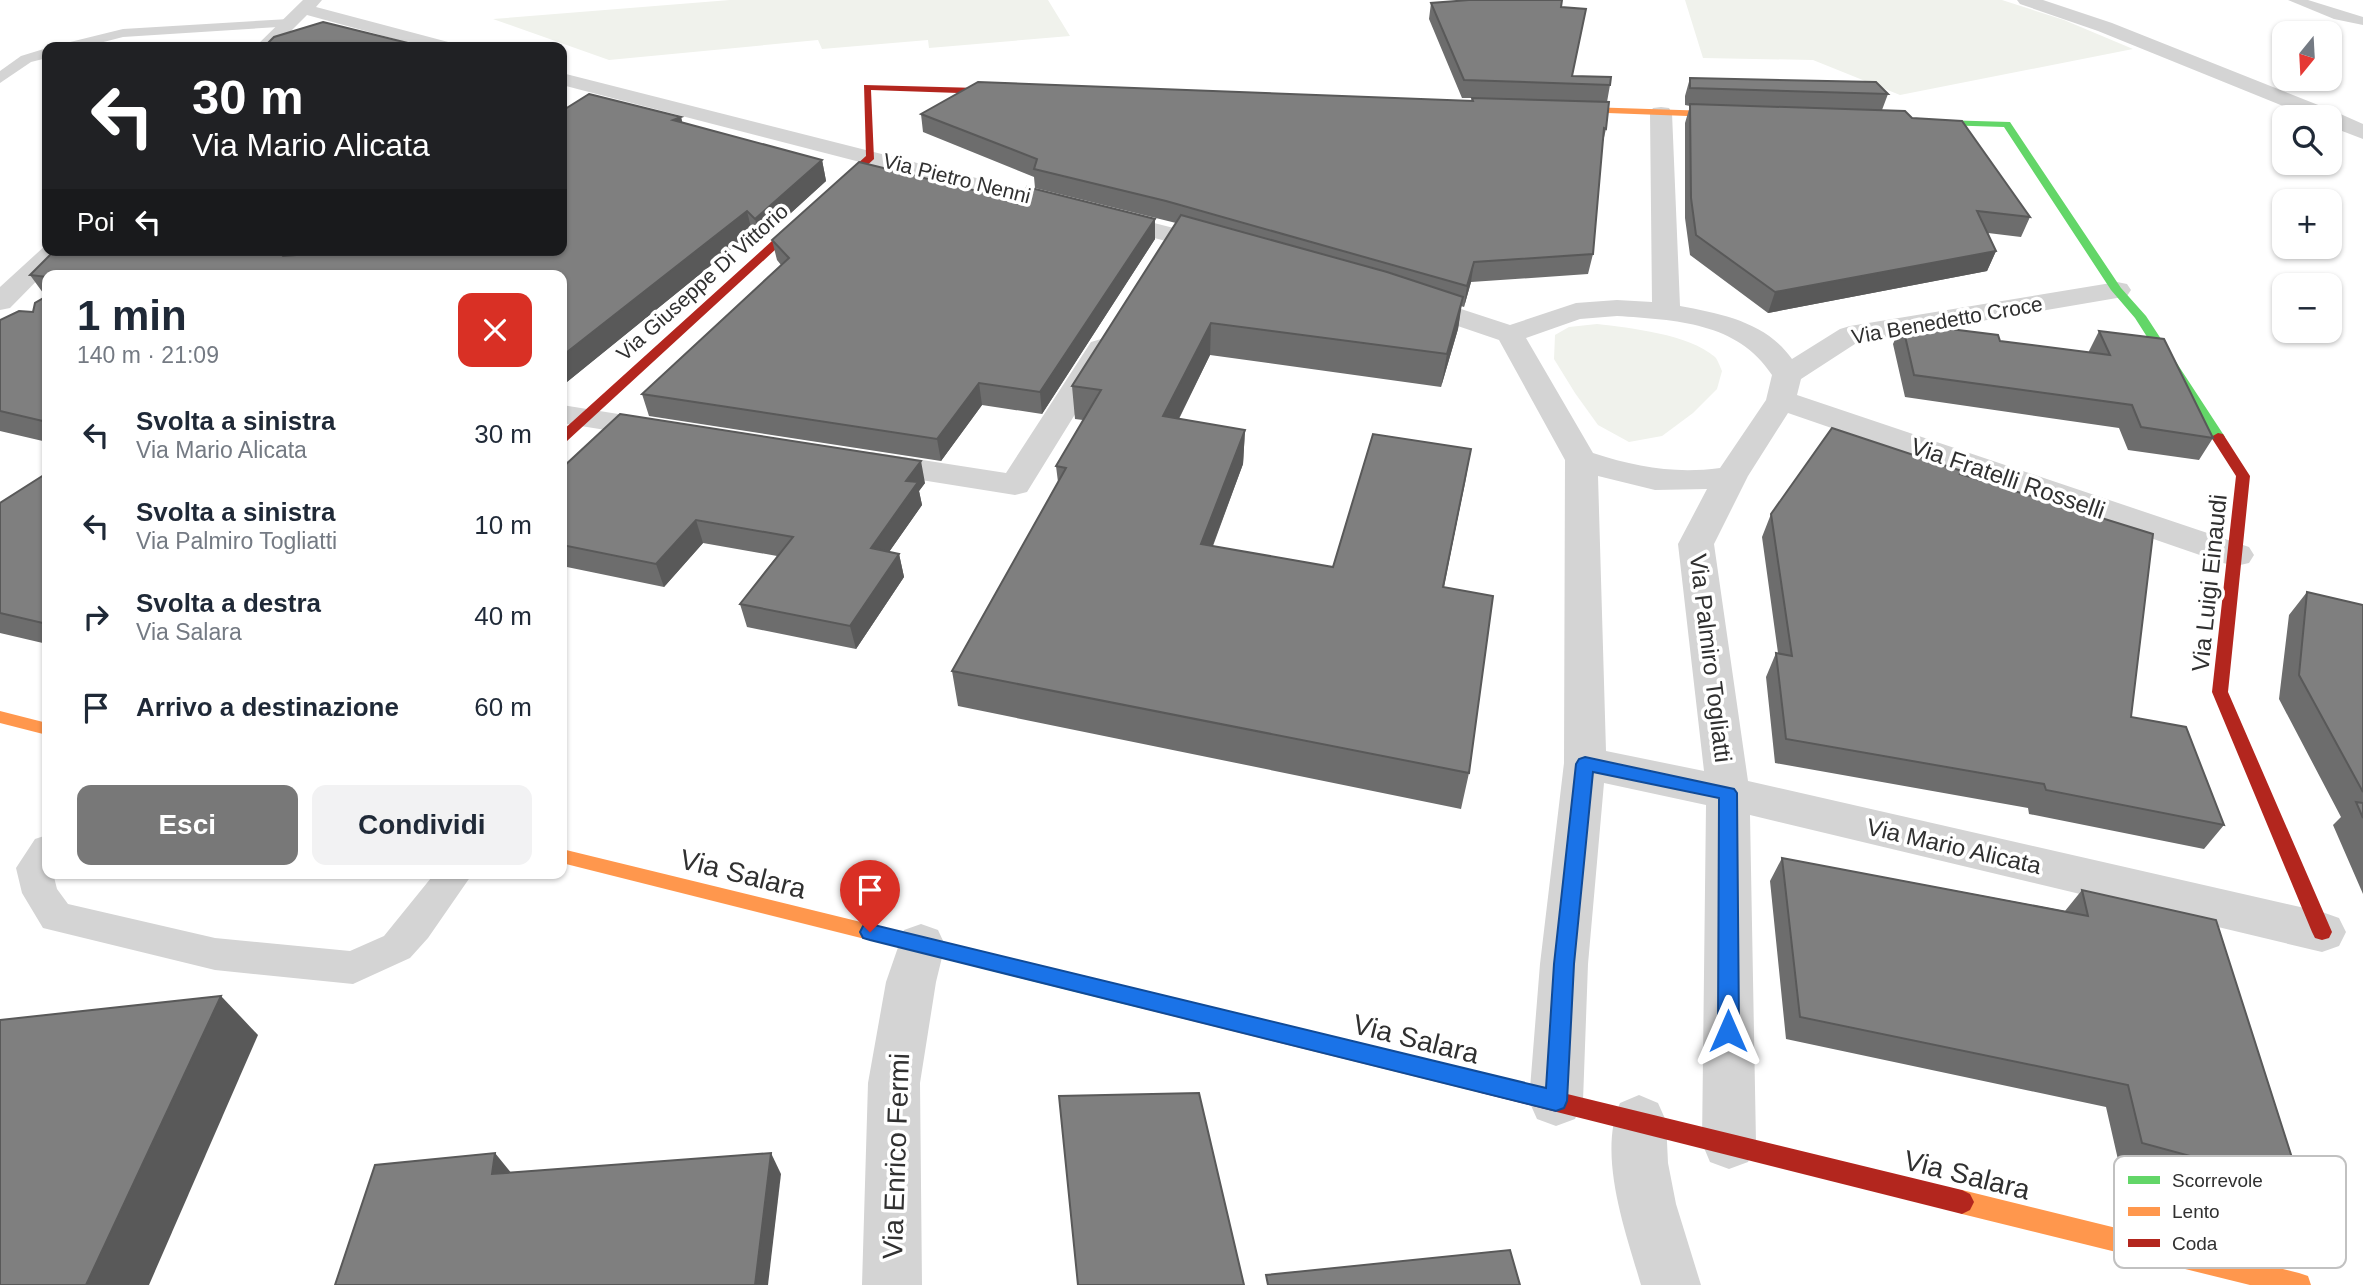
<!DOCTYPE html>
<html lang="it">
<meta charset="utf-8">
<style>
:root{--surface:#fff;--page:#f2f2f3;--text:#1f2937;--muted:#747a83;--accent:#787878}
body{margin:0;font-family:Helvetica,sans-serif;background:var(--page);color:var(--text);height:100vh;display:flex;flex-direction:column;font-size:26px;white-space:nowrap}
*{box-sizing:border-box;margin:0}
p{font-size:23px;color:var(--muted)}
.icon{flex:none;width:38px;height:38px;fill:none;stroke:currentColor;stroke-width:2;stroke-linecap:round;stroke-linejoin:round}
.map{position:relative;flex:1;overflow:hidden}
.sheet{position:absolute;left:42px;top:270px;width:525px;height:609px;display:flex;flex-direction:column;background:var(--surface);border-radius:14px;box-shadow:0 2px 5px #0004}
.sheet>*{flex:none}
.hud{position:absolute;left:42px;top:42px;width:525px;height:214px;border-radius:14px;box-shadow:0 2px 5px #0004;background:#202124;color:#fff;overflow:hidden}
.needle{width:46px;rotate:198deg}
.controls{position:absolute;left:2272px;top:21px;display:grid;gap:14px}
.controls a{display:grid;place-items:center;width:70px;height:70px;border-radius:14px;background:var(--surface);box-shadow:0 2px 5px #0004;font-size:35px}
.pin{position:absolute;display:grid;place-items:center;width:60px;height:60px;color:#fff;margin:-72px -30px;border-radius:50% 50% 50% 0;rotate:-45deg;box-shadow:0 0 7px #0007}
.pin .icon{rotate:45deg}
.me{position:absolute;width:77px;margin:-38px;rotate:0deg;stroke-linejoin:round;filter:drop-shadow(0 0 5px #0008)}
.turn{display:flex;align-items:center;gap:24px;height:147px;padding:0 35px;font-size:32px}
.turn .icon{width:91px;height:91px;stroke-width:2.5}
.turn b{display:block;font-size:49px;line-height:60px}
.then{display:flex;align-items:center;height:66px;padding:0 35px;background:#0003;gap:14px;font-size:26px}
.round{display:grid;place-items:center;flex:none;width:74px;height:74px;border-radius:14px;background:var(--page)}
.headline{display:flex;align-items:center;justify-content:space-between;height:119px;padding:0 35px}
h1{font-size:42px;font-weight:700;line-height:52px}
.button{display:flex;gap:14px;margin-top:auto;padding:14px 35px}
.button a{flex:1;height:80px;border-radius:14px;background:var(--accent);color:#fff;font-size:28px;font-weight:700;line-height:80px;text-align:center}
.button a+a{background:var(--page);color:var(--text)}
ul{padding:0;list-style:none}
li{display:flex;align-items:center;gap:21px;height:91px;padding:0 35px}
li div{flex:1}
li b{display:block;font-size:26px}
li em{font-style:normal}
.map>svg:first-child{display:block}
.green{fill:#f0f2ec}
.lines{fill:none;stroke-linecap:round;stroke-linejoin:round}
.lane{fill:#d4d4d4;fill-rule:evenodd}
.street{fill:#d4d4d4;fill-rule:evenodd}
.fast{fill:#63d668;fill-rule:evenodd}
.slow{fill:#ff974d;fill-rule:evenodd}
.jam{fill:#b3261e;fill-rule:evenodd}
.wall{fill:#6d6d6d}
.shaded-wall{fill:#595959}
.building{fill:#7f7f7f;stroke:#595959;stroke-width:2}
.route{fill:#1a73e8;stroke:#114b97;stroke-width:2}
.labels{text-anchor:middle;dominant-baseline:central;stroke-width:7;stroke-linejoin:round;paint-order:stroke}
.far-street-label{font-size:21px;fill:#303030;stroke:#fff}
.street-label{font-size:24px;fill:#303030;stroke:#fff}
.near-street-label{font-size:28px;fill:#303030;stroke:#fff}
.key{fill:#fff;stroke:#c1c1c1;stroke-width:2}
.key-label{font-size:19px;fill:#303030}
</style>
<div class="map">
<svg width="2363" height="1285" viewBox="0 0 2363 1285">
<rect width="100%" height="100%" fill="#fff"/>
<g class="green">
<polygon points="730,0 1048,0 1070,36 929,48 928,40 822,49 818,40 609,60 493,19"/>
<polygon points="1685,0 2002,0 2064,20 2133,49 1900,95 1813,60 1703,58"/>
<path d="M1597,324c33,4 92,10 118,33 3,3 5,10 7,14l-5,18 -24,24 -31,23 -33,6 -31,-17 -23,-32 -21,-34 1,-24 14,-8z"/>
</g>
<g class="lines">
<g class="lane">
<polygon points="2288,0 2308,0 2363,17 2363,25 2334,19"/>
<polygon points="289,19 294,20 296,23 294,26 123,37 84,47 60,47 62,44 123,29"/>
<polygon points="47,48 47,58 31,62 0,83 0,71 21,56"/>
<polygon points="47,835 47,873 53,873 57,889 68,904 215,938 350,951 384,936 435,873 473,873 428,938 410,958 353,984 215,970 43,928 22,893 16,868 35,839"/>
</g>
<g class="street">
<polygon points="303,0 322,0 316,7 452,43 455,47 424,47 307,15 275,47 255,47"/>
<polygon points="2017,0 2043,0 2112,23 2336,112 2363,124 2363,139 2329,126 2329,117 2310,117 2098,31 2020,4"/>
<polygon points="562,73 1229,242 1233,247 1229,252 1220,255 562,85"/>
<path d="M1661,107l8,1 3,5 8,193c42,8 86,16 112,53l48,-30 10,-3 267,-44 10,2 4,6 -4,6 -10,2 -259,44 -57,37 -4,16 452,152 5,8 -5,8 -13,3 -13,-3 -435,-150 -40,63 -34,68 34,237 574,131 17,6 7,14 -7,14 -17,6 -572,-137 6,328 -8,19 -19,7 -19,-7 -8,-19 4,-338 -102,-22 -16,181 -5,137 -8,18 -19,7 -19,-7 -8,-18 11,-137 24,-201 1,-303 -66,-120 -100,-34 -4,-6 4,-6 10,-2 101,33 66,-22 41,-3 35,2 -2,-189 3,-5zM1617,316c58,4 121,6 155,59l-6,25 -46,68c-45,6 -84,-1 -127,-15l-67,-115 54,-19zM1598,476l57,14 52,-1 -29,55 26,227 -98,-20z"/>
<polygon points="47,244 47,250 67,250 10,308 0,310 0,287"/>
<polygon points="1101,339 1111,342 1116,348 1027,492 1015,495 871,472 859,469 855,462 859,455 871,452 1006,473 1091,342"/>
<polygon points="562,405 662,421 673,423 678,430 673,437 662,439 562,423"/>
<polygon points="921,924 938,930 945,945 936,982 920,1083 922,1285 862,1285 868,1083 886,982 904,930"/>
<path d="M1639,1095l19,8 8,18 2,42 8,41 25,81h-60c-15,-52 -44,-130 -21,-182z"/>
</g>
<g class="fast">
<polygon points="1907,119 2010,122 2121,288 2146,316 2225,437 2223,440 2213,440 2135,318 2111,290 2004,127 1910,124 1906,121"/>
<polygon points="869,924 1140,990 1147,993 1150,999 1147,1005 1140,1008 869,940 862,938 859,932 862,926"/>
</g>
<g class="slow">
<polygon points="1557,106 1741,112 1745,115 1741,118 1554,111 1553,109"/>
<polygon points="0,711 47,723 47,735 0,723"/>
<polygon points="562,849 869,924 876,926 879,932 876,938 869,940 562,863"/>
<polygon points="1140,990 1481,1073 1489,1076 1492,1083 1489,1090 1481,1093 1140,1008 1133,1005 1130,999 1133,993"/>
<polygon points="1962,1190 2299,1273 2308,1276 2311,1285 2250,1285 1962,1214 1954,1210 1950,1202 1954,1194"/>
</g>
<g class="jam">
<polygon points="864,85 1017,89 1021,92 1017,95 871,90 874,159 567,441 562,442 562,431 866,156"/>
<polygon points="2218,433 2223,434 2250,476 2228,692 2332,932 2329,938 2322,940 2315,938 2312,932 2212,692 2236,476 2211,437"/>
<polygon points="1481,1073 1962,1190 1970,1194 1974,1202 1970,1210 1962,1214 1481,1093 1473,1090 1470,1083 1473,1076"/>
</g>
</g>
<g class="wall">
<polygon points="1431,3 1561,7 1572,76 1610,85 1607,102 1606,129 1602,146 1593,254 1588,274 1471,282 1464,307 1461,306 1458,329 1441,387 1210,355 1179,419 1245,430 1243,464 1213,546 1333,567 1471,449 1444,587 1469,773 1461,809 958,706 952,671 1058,482 1056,466 1083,420 1075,419 1072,386 1176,223 1035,188 1034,177 923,132 921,114 1471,101 1472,98 1462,98 1429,19"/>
<polygon points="1690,78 1888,94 1882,110 1912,118 2030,217 2021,237 1988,233 1996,251 1987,271 1768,313 1690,255 1685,218 1685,123 1690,106 1685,105 1685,96"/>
<polygon points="562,93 566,106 563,109 681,117 682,123 822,160 826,181 760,241 752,232 562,386 562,275 47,275 47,442 0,431 0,320 33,312 46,297 30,275 562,250"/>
<polygon points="1155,239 1042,414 982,405 941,461 649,416 642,394 781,265 777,260 772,240"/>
<polygon points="1902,323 2000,341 2088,353 2099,331 2213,438 2199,460 2128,450 2119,428 1905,397 1893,344"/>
<polygon points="562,468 925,483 919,491 922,505 889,552 899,554 904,577 856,649 747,627 740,604 777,556 703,543 664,587 562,566"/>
<polygon points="47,473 47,644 0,633 0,503"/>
<polygon points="1960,474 2131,717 2224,825 2204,849 2029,814 2028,808 1775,763 1766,677 1776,653 1778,653 1762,537 1771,514"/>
<polygon points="2307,592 2363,605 2363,894 2333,825 2341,817 2279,699 2289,615"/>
<polygon points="1782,858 2065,911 2082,890 2301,1186 2274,1206 2119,1164 2106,1107 1786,1039 1770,881"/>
</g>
<g class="shaded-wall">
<polygon points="562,93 566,106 562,110"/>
<polygon points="681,117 686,137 673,120"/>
<polygon points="822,160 826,181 760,241 755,219"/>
<polygon points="747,211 752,232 562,386 562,356"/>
<polygon points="1155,219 1155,239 1042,414 1040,392"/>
<polygon points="282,250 324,250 297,267 280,253"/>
<polygon points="1996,251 1987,271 1768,313 1775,292"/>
<polygon points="1474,262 1471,282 1464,307 1467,286"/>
<polygon points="1463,297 1458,329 1441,387 1447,354"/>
<polygon points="1211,323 1210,355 1163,450 1163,416"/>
<polygon points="979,383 982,405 941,461 937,439"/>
<polygon points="1245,430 1243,464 1200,579 1201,544"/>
<polygon points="1471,449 1465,483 1436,622 1443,587"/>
<polygon points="921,461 925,483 919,491 922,505 875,572 871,548 906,481"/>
<polygon points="696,520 703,543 664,587 656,564"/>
<polygon points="899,554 904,577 856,649 850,626"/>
<polygon points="221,996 258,1035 149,1285 86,1285"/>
<polygon points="495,1153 512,1174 492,1174"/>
<polygon points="771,1153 781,1174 768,1285 755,1285"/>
</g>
<g class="building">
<polygon points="1469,0 1562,0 1561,7 1586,9 1572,76 1611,77 1610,85 1464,80 1431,3"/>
<polygon points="323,22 424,47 264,47 274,37"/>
<polygon points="1690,78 1876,82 1888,94 1690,88"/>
<polygon points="978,82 1473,101 1472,98 1609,102 1606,129 1604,128 1593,254 1474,262 1467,286 1166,201 1034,169 1037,159 921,114"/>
<polygon points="589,94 681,117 673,120 822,160 755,219 747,211 562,356 562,275 47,275 47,277 30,275 55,250 282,250 280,253 283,256 311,254 321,250 562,250 562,109 565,109"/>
<polygon points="1690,104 1905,111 1912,118 1962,121 2030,217 1977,211 1996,251 1775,292 1696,235 1691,198"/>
<polygon points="859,162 1022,202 1027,187 1155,219 1040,392 979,383 937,439 642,394 789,258 772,240"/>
<polygon points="1181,215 1387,272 1463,297 1447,354 1211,323 1163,416 1245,430 1201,544 1333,567 1373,434 1471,449 1443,587 1493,596 1469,773 952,671 1066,468 1056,466 1101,390 1072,386"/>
<polygon points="47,296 47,422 0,411 0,320 19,311 33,312 35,303"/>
<polygon points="1902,323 1998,335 2000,341 2110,355 2099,331 2164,339 2213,438 2141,427 2132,405 1914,375"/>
<polygon points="620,414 921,461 906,481 918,482 871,548 899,554 850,626 740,604 793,537 696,520 656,564 562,545 562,468"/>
<polygon points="1832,428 1962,471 1960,474 2153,534 2131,717 2186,727 2224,825 2046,790 2044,784 1786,739 1776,653 1792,656 1771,514"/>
<polygon points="47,473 47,624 0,613 0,503"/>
<polygon points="2307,592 2363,605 2363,792 2299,675"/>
<polygon points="2356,802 2363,803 2363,818"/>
<polygon points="1782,858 2088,916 2082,890 2216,920 2301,1186 2142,1143 2128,1085 1800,1017"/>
<polygon points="221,996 86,1285 0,1285 0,1020"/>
<polygon points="1199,1093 1244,1285 1078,1285 1059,1096"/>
<polygon points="495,1153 492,1174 771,1153 755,1285 335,1285 375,1165"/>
<polygon points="1510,1250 1520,1285 1268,1285 1266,1275"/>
</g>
<polygon class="route" points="1585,757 1734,789 1737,793 1739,1031 1736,1038 1728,1041 1721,1038 1718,1031 1719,798 1593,772 1574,964 1567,1101 1564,1108 1556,1111 870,940 863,938 860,932 863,926 870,924 1546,1088 1554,964 1576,764 1579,759"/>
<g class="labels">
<g class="far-street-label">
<text transform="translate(957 178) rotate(14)">Via Pietro Nenni</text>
<text transform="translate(702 282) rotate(-42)">Via Giuseppe Di Vittorio</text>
<text transform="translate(1947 320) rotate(-10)">Via Benedetto Croce</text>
</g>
<g class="street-label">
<text transform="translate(2008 478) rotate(19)">Via Fratelli Rosselli</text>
<text transform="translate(2209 583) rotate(-84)">Via Luigi Einaudi</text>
<text transform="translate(1711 658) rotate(83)">Via Palmiro Togliatti</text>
<text transform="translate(1954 846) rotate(13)">Via Mario Alicata</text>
</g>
<g class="near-street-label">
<text transform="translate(743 874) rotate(14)">Via Salara</text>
<text transform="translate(1416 1039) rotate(14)">Via Salara</text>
<text transform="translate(896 1156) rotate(-88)">Via Enrico Fermi</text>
<text transform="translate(1967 1175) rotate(14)">Via Salara</text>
</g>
</g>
<rect x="2114" y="1156" width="232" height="112" rx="10" class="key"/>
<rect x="2128" y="1176" width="32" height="8" fill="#63d668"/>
<rect x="2128" y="1207" width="32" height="9" fill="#ff974d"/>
<rect x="2128" y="1239" width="32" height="8" fill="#b3261e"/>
<g class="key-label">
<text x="2172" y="1187">Scorrevole</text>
<text x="2172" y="1218">Lento</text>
<text x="2172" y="1250">Coda</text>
</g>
</svg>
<div class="controls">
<a><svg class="needle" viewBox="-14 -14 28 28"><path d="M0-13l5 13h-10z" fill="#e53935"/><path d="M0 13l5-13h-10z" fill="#747a83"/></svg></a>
<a><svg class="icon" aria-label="search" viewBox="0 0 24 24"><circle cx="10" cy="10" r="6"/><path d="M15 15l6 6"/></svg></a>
<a>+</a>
<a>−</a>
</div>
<div class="pin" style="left:870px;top:932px;background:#d93025"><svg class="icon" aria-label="arrive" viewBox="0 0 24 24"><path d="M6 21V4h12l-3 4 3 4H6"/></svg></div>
<svg class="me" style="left:1728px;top:1031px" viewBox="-20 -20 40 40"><path d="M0-17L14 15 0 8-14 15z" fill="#1a73e8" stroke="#fff" stroke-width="4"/></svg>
<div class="hud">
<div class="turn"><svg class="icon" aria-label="left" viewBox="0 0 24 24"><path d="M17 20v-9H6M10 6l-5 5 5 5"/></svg><div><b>30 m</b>Via Mario Alicata</div></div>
<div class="then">Poi<svg class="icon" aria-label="left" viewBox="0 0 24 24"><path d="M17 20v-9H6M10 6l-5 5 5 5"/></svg></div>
</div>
<section class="sheet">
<div class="headline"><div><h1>1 min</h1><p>140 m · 21:09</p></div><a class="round" style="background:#d93025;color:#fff"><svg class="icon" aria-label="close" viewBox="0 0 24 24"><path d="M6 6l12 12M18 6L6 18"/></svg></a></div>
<ul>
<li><svg class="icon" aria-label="left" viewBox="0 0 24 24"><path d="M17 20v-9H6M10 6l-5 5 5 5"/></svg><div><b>Svolta a sinistra</b><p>Via Mario Alicata</p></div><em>30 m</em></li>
<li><svg class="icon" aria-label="left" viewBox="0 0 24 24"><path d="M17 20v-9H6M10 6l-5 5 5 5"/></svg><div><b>Svolta a sinistra</b><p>Via Palmiro Togliatti</p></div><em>10 m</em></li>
<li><svg class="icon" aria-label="right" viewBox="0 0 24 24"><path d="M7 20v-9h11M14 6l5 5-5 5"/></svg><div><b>Svolta a destra</b><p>Via Salara</p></div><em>40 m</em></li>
<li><svg class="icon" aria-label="arrive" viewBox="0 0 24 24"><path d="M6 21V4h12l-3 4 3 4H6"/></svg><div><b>Arrivo a destinazione</b></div><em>60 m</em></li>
</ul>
<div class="button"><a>Esci</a><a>Condividi</a></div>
</section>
</div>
